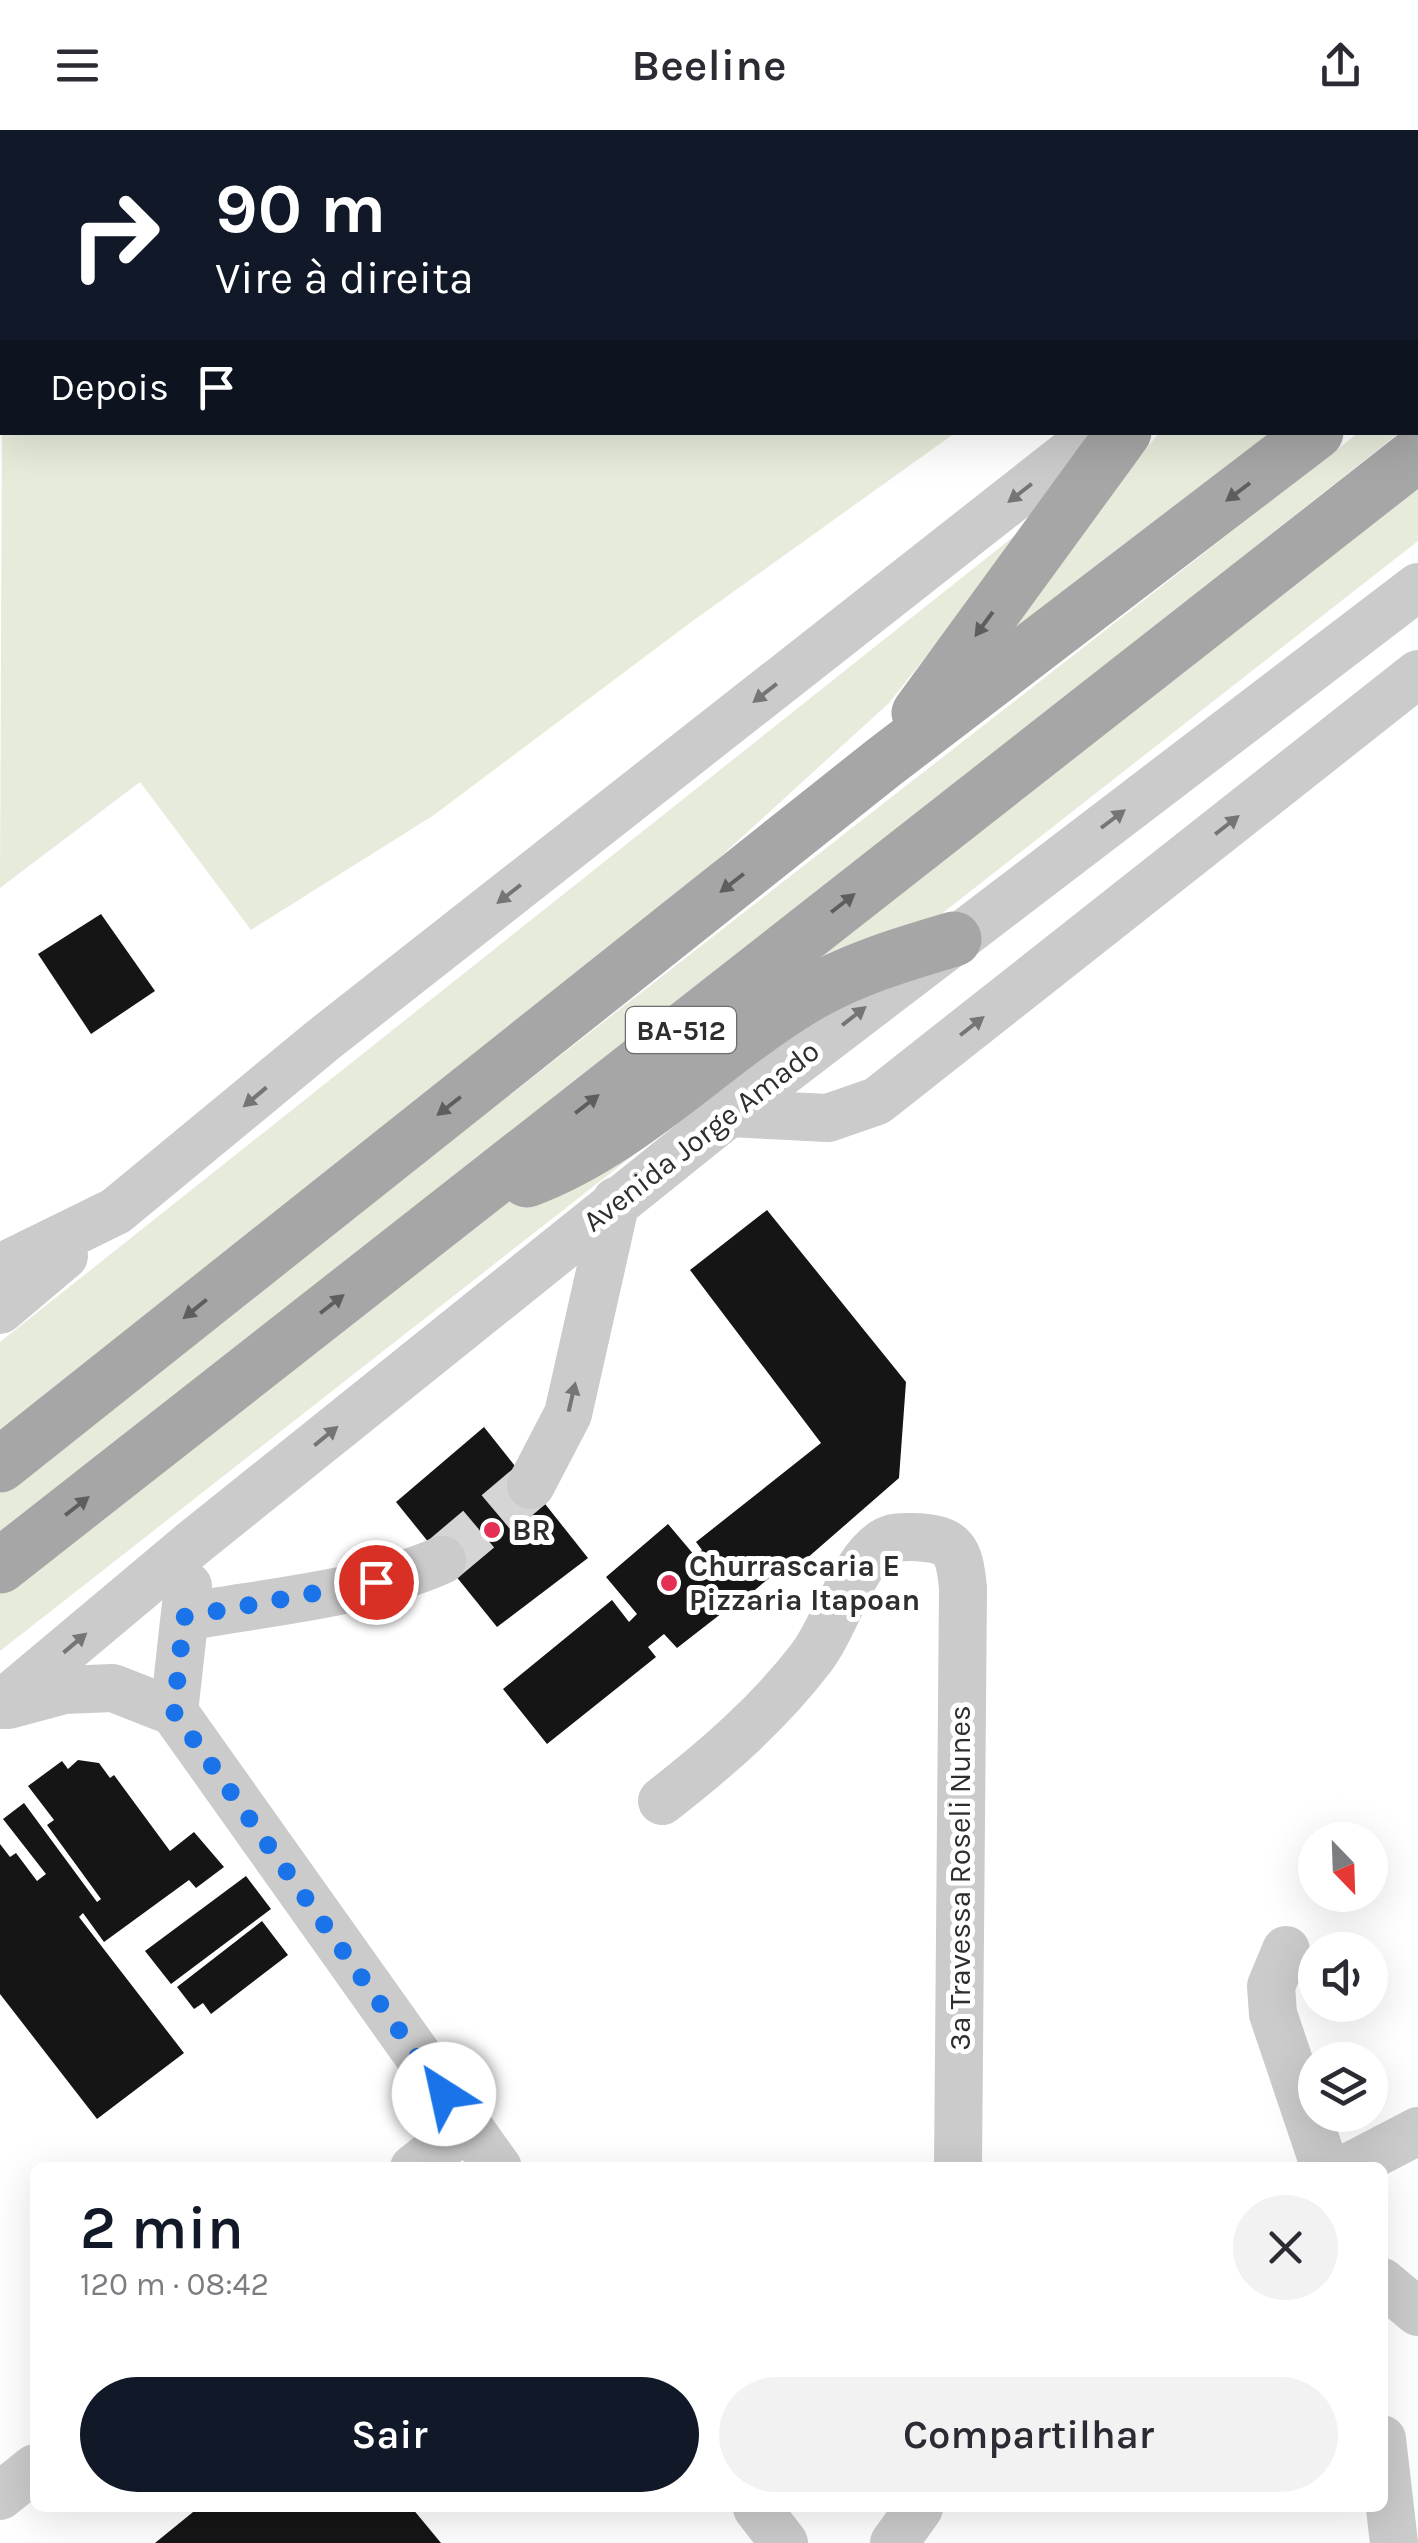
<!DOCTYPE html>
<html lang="pt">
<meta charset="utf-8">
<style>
:root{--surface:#fff;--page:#f2f2f3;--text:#2b2b33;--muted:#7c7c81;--accent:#111827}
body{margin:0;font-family:Karla,sans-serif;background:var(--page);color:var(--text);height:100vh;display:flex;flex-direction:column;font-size:38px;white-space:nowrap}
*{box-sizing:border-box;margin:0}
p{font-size:32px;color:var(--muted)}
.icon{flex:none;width:55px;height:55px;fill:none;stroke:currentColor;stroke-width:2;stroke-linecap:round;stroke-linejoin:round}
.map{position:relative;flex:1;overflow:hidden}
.details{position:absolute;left:30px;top:2032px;width:1358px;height:350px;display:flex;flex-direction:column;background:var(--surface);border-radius:15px;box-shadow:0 10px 40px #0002}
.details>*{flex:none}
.guide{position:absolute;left:0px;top:0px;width:1420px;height:305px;box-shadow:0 10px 40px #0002;background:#111827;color:#fff;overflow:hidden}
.needle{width:65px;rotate:157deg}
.controls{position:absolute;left:1298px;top:1692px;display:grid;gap:20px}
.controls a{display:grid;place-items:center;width:90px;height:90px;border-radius:50%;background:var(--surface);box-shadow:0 10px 40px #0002;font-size:50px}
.pin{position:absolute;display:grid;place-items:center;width:85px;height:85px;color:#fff;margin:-42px;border:5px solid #fff;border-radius:50%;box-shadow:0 2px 10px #0007}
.me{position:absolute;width:110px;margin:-55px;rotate:325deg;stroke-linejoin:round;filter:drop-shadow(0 0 8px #0008)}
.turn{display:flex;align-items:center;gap:35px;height:210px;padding:0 50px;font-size:45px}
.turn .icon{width:130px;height:130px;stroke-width:2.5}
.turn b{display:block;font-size:70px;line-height:85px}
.then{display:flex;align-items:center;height:95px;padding:0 50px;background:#0003;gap:20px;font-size:38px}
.round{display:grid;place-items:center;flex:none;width:105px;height:105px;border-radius:52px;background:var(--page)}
.headline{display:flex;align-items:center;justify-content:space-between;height:170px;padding:0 50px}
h1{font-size:60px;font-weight:600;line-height:75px;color:var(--accent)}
.cta{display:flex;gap:20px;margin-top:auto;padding:20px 50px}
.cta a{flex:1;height:115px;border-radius:60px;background:var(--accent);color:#fff;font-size:40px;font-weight:600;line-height:115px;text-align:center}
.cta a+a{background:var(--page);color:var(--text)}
header{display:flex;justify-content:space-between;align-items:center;height:130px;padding:0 50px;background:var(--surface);font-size:45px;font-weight:600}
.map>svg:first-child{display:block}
.green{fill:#e6ebdb}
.building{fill:#151515}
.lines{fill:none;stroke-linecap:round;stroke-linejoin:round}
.minor-tunnel{stroke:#d5d5d5;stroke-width:48;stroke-dasharray:48 24;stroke-linecap:butt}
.minor{stroke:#cbcbcb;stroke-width:48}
.major{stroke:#a6a6a6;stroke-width:55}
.oneway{fill:#5e5e5e}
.oneway2{fill:#757575}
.route{stroke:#1a73e8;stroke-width:18;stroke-dasharray:0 32.4}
.poi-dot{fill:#e53056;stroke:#fff;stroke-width:4}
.labels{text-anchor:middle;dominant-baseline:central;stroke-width:10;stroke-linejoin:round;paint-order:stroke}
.shield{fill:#fff;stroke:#6d6d6d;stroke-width:2.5}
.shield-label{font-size:28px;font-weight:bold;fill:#2e2e2e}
.street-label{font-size:30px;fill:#2e2e2e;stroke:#fff}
.poi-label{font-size:30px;font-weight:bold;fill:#2e2e2e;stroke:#fff;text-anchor:start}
</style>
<header><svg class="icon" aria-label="menu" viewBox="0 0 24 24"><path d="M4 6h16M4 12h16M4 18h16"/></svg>Beeline<svg class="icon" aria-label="share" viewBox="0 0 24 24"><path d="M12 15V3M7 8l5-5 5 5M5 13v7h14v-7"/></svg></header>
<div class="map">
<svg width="1418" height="2413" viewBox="0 0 1418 2413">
<rect width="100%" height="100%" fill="#fff"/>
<g class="green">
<polygon points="370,0 1296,0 366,2"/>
<polygon points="2,280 2,302 955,303 694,490 434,685 251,800 140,652 0,758"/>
<polygon points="1159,303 1275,303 965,546"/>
<polygon points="1358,303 1399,303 0,1406 0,1363"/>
<polygon points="1418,347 1418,411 0,1521 0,1457"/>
<polygon points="1032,392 889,573 608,829 0,1304 0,1212"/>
</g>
<g class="building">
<polygon points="101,784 155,861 91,904 38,824"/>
<polygon points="767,1080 906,1252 899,1348 782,1450 775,1443 742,1471 732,1460 723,1466 731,1476 677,1518 664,1504 648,1517 656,1527 547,1614 503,1559 612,1470 629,1492 637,1484 606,1447 668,1394 695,1426 702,1420 696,1412 821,1313 690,1140"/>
<polygon points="484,1297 588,1428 497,1497 396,1372"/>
<polygon points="78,1630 99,1633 110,1648 114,1645 170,1721 194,1702 224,1737 196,1758 189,1750 104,1812 83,1783 79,1787 184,1923 97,1989 0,1864 0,1714 10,1727 16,1723 37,1751 46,1744 3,1689 24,1673 97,1772 101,1769 47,1695 54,1690 28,1656 62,1631 68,1639"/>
<polygon points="246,1746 271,1779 171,1854 145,1821"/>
<polygon points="262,1791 288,1825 211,1884 203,1873 194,1879 177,1857"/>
<polygon points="198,2378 412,2378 441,2413 155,2413"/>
</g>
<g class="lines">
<polyline class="minor-tunnel" points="442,1430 531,1355"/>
<g class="minor">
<polyline points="1418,51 1418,50"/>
<polyline points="0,122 2,126"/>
<polyline points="729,983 828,988 877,971 1418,544"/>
<polyline points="0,1138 116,1081 323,910 1097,302"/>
<polyline points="0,1180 64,1126"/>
<polyline points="531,1355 568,1284 616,1071"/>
<path d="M185,1487c82,-15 181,-23 257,-57"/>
<polyline points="0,1575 192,1414 729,983 1418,457"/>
<polyline points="8,1575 64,1560 113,1558 174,1582 498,2038"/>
<polyline points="174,1582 188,1456"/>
<path d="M662,1671c54,-42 107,-88 149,-143 25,-32 40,-95 73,-116 10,-6 19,-5 30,-5 41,2 45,12 49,51l-5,580"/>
<polyline points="1286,1820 1271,1856 1273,1884 1325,2038"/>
<polyline points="414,2038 467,1996"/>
<polyline points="1347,2038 1418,2001"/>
<polyline points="1382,2152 1418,2182"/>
<polyline points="1382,2309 1394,2413"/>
<polyline points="0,2366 35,2338"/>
<polyline points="757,2378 784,2413"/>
<polyline points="894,2413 919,2378"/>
</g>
<g class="major">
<polyline points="1418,225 1418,224"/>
<polyline points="919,583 1124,302"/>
<path d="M527,1050c104,-39 182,-125 276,-182 46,-28 100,-44 151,-59"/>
<polyline points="0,1335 883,633 1316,302"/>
<polyline points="0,1436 1418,324"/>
</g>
</g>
<defs><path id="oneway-solid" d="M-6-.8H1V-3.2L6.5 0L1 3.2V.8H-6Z" transform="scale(2.5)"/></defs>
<g class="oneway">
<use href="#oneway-solid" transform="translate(1238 362) rotate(143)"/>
<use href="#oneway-solid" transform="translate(984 494) rotate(126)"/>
<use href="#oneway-solid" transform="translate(732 753) rotate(142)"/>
<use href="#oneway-solid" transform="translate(843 773) rotate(-38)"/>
<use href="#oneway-solid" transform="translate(587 974) rotate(-38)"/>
<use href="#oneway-solid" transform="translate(449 976) rotate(142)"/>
<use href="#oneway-solid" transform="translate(332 1174) rotate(-38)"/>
<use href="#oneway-solid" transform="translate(195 1179) rotate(141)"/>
<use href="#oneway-solid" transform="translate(77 1376) rotate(-38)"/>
</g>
<g class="oneway2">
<use href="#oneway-solid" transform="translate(1020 363) rotate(142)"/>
<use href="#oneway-solid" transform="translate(765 563) rotate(142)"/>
<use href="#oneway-solid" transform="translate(1113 689) rotate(-37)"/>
<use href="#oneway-solid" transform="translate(1227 695) rotate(-38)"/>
<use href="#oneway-solid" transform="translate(509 764) rotate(142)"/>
<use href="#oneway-solid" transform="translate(854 886) rotate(-38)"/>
<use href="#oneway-solid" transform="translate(972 896) rotate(-38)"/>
<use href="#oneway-solid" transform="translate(255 967) rotate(140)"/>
<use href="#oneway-solid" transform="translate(572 1267) rotate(-77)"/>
<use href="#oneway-solid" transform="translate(326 1306) rotate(-39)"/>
<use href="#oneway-solid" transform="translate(75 1513) rotate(-40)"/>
</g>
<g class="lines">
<polyline class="route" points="376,1452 184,1487 174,1582 444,1964"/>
</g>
<g class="poi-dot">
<circle cx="492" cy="1400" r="10"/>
<circle cx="669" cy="1453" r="10"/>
</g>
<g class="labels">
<rect class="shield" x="626" y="877" width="110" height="46" rx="8"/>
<g class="shield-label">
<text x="681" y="900">BA-512</text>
</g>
<g class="street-label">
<text transform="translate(701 1006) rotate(-38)">Avenida Jorge Amado</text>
<text transform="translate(960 1748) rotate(-90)">3ª Travessa Roseli Nunes</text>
</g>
<g class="poi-label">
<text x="512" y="1400">BR</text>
<text x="689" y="1436">Churrascaria E<tspan x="689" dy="34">Pizzaria Itapoan</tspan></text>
</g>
</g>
</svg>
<div class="controls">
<a><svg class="needle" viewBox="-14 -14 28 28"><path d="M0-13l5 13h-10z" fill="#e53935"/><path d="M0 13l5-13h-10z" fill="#7c7c81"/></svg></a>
<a><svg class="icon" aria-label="sound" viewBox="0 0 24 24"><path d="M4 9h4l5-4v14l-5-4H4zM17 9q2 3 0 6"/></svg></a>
<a><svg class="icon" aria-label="layers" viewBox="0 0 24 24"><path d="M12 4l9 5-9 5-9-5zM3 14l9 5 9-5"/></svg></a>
</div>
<div class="pin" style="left:376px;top:1452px;background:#d93025"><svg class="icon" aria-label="arrive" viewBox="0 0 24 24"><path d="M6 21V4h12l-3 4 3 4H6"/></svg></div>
<svg class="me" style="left:444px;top:1964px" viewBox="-20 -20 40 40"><circle r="19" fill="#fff"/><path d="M0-13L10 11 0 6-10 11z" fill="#1a73e8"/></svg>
<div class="guide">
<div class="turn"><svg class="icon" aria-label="right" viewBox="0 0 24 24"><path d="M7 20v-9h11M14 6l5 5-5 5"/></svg><div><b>90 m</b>Vire à direita</div></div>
<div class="then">Depois<svg class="icon" aria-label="arrive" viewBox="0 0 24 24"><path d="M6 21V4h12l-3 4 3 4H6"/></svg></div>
</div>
<section class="details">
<div class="headline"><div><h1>2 min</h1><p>120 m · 08:42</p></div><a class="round"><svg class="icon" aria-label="close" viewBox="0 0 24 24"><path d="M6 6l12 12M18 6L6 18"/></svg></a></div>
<div class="cta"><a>Sair</a><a>Compartilhar</a></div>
</section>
</div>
